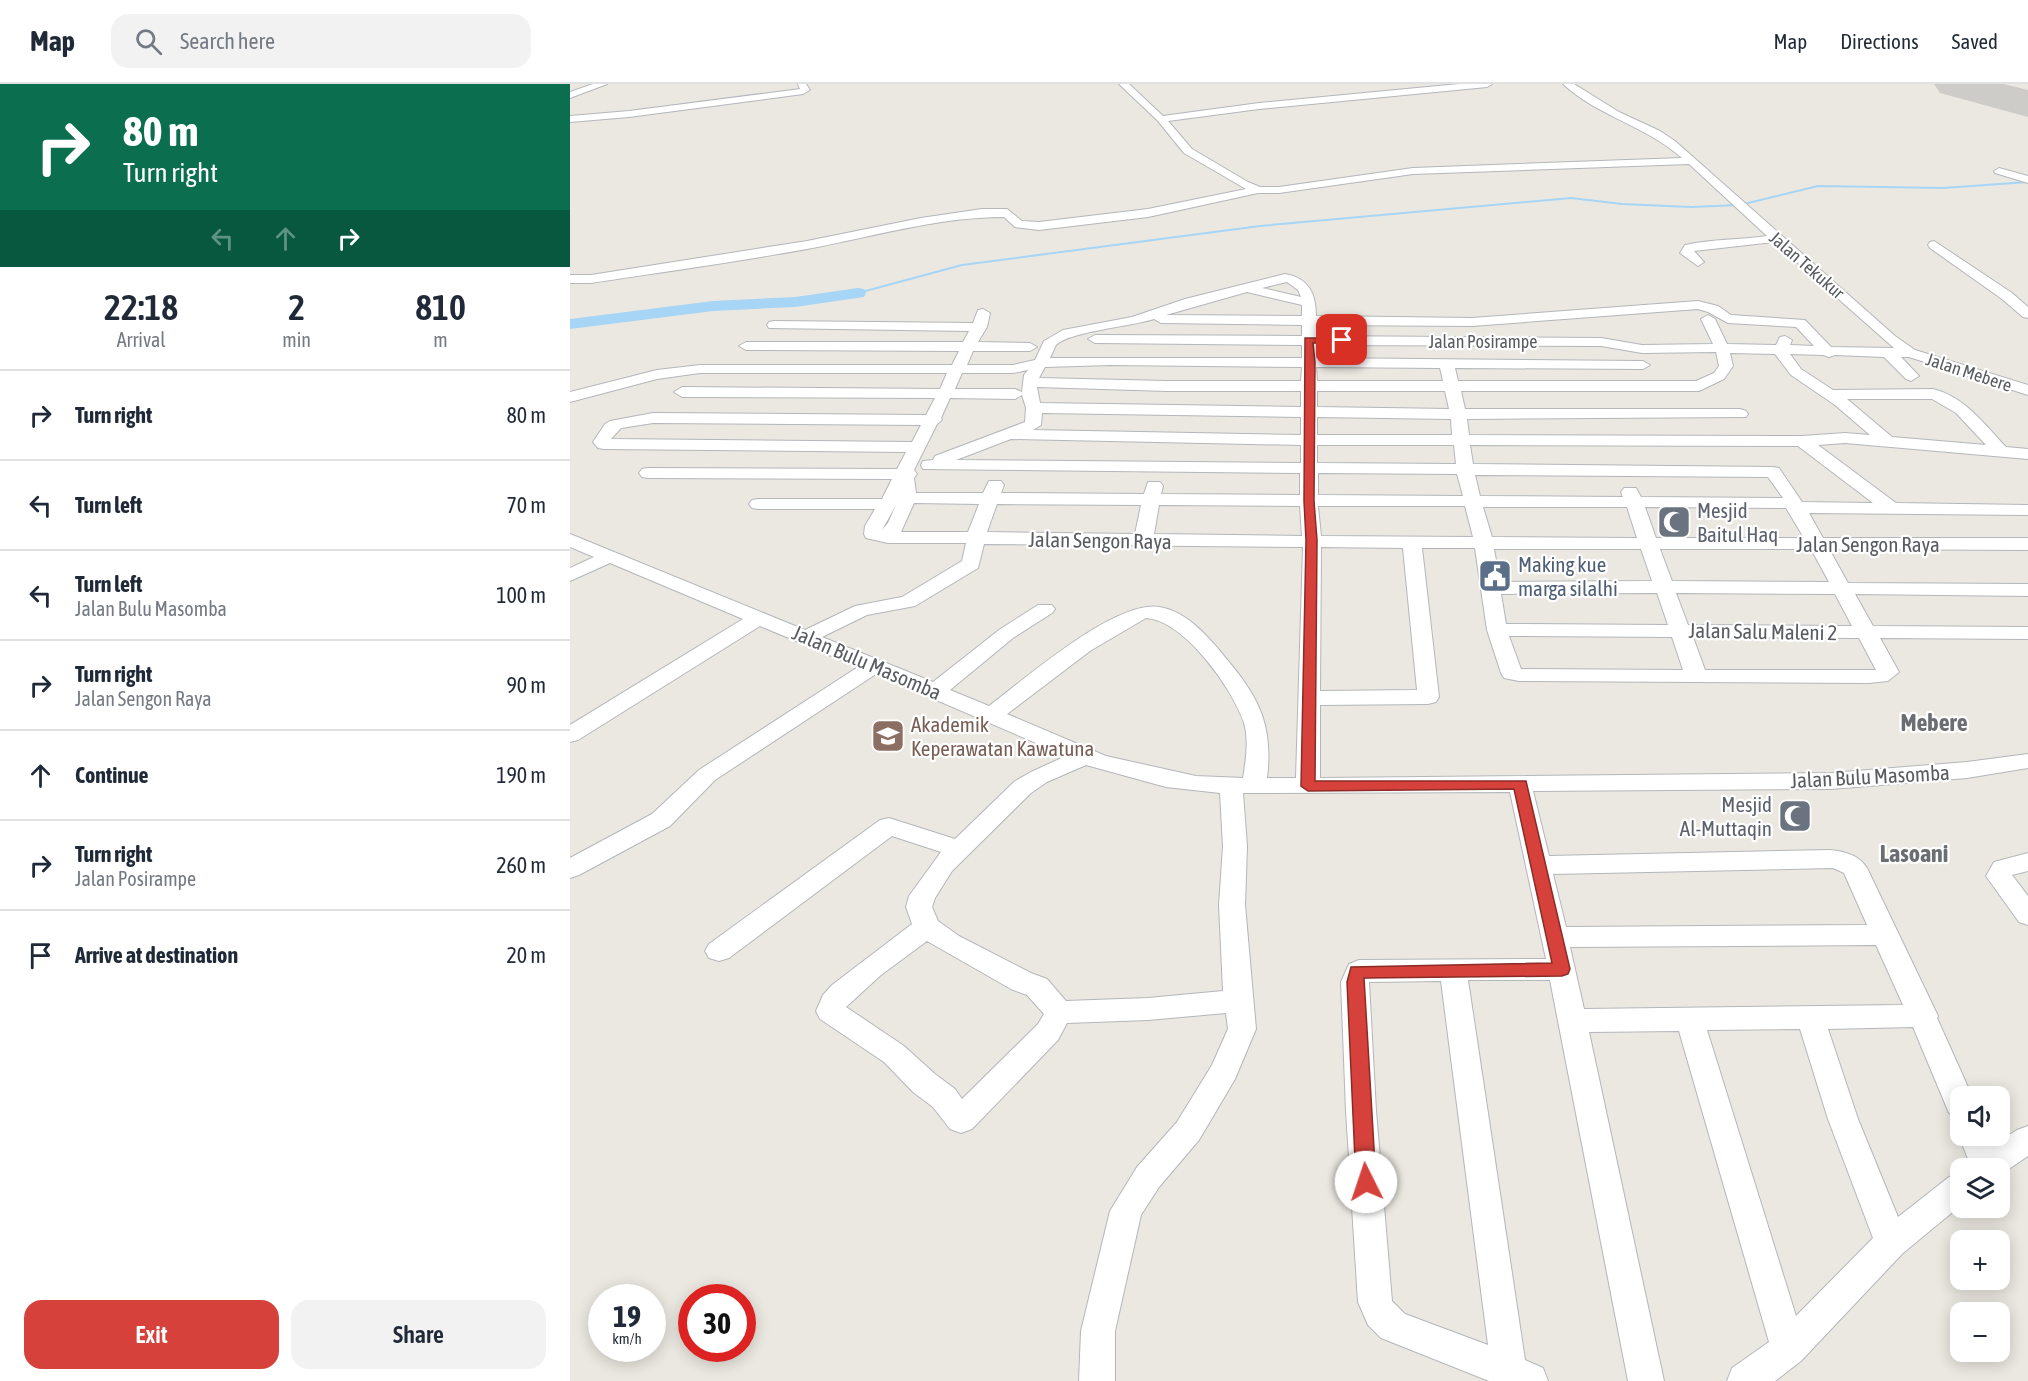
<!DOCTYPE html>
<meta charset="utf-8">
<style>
:root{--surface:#fff;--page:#f2f2f3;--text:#1f2937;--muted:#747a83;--line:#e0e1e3;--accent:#d6423b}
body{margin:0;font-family:"Asap Condensed",sans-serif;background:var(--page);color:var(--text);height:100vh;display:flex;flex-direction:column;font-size:22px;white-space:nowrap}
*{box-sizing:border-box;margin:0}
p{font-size:20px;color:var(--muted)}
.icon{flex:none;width:33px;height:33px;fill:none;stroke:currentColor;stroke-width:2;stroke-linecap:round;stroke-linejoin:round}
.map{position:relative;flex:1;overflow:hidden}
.panel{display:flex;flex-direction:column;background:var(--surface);width:570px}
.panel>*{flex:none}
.hud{background:#0b6e4f;color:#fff;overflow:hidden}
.controls{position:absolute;left:1380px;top:1002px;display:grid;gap:12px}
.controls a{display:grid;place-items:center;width:60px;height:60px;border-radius:12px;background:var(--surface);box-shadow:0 3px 15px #0003;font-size:30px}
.speed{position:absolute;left:18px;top:1200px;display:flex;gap:12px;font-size:30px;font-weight:700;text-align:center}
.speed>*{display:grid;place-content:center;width:78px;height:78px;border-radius:50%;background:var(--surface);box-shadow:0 3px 15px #0003;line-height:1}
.speed small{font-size:15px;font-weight:400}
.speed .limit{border:9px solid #d22;background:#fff;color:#111}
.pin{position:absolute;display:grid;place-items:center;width:51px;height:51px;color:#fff;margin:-26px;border-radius:12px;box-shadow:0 3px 9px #0006}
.me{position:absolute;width:66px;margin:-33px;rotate:356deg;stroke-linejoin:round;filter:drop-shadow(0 0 4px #0008)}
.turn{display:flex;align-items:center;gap:21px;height:126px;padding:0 24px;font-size:27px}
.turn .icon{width:78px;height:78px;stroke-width:2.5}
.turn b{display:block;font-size:42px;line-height:51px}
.lanes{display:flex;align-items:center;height:57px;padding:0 24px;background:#0003;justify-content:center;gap:30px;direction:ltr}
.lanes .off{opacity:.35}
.eta{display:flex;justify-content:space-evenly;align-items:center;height:102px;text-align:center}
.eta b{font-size:36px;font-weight:600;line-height:42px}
.cta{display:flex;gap:12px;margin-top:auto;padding:12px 24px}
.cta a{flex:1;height:69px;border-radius:18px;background:var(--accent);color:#fff;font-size:24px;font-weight:600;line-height:69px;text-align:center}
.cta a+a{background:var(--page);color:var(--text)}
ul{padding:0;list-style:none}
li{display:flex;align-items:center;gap:18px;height:90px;padding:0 24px;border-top:2px solid var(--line)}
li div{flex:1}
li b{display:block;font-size:22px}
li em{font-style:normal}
header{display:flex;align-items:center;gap:36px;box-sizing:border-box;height:84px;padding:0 30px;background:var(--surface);border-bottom:2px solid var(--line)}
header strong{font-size:28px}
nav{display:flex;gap:33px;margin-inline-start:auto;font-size:21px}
.search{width:420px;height:54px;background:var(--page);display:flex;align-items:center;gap:15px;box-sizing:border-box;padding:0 21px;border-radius:18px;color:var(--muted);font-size:22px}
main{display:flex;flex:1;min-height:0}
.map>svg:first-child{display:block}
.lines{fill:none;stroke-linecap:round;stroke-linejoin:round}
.stream{stroke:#a6d5f6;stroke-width:2}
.river{fill:#a6d5f6;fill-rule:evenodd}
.runway{fill:#cdccc8;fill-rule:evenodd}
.minor-casing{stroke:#b3b6ba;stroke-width:2}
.minor{fill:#fff;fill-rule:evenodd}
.route{fill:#d6423b;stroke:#8b2b26;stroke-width:1.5}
.labels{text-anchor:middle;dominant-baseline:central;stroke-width:4.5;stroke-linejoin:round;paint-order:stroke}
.far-street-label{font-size:18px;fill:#595c60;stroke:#fff}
.worship-label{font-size:21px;fill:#5b616d;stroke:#fff;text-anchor:start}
.street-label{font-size:21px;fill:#595c60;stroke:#fff}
.service-label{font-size:21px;fill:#4e5e75;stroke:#fff;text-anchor:start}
.education-label{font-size:21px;fill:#785e54;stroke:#fff;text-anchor:start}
.quarter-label{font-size:24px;font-weight:bold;fill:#6a6e72;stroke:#fff}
</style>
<header>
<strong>Map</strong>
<div class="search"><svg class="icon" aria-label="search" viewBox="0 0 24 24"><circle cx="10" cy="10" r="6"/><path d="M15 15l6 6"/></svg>Search here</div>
<nav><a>Map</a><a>Directions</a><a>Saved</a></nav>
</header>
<main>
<section class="panel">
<div class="hud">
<div class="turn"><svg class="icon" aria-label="right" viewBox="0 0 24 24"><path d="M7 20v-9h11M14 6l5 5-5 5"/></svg><div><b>80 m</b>Turn right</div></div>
<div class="lanes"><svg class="icon off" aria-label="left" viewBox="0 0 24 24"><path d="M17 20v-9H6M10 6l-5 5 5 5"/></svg><svg class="icon off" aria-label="ahead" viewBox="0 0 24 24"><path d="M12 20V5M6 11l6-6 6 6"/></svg><svg class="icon" aria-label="right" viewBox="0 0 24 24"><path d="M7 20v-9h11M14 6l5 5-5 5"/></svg></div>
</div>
<div class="eta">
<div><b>22:18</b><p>Arrival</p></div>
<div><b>2</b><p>min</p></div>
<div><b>810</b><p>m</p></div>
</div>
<ul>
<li><svg class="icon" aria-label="right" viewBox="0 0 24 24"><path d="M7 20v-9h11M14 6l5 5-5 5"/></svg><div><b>Turn right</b></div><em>80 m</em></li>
<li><svg class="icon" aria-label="left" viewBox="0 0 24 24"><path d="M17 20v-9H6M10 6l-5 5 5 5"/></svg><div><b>Turn left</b></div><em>70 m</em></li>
<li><svg class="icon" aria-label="left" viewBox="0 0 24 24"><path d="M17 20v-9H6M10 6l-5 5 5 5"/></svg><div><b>Turn left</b><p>Jalan Bulu Masomba</p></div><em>100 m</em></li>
<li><svg class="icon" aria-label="right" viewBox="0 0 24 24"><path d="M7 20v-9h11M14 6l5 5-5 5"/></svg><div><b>Turn right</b><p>Jalan Sengon Raya</p></div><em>90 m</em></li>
<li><svg class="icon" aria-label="ahead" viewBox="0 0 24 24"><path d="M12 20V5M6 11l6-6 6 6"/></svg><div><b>Continue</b></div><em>190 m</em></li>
<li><svg class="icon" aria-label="right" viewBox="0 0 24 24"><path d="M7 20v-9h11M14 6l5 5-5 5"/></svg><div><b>Turn right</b><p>Jalan Posirampe</p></div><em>260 m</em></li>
<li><svg class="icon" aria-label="arrive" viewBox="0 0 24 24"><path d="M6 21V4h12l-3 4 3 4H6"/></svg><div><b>Arrive at destination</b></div><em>20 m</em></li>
</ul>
<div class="cta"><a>Exit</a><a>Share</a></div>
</section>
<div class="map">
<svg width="1458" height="1297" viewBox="0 0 1458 1297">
<rect width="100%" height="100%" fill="#ebe8e1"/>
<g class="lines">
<polyline class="stream" points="288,209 392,181 690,142 1001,114 1052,120 1121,123 1170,121 1248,102 1373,104 1458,98"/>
<polygon class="river" points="288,204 294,205 296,209 294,213 225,223 143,227 0,245 0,235 143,217 225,213"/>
<polygon class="runway" points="1364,0 1434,0 1458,6 1458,33 1370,9"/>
<defs>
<g id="minor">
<polygon points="23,0 37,0 0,14 0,8"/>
<polygon points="228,0 236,0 240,6 233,10 59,33 0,38 0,32 59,27 230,5"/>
<path d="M549,0h10l34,32 96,-13 200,-19h33l-5,3 -228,22 -91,12 24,28 56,33 12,5h19l134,-19 269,-10c-36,-32 -86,-43 -119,-74h11l45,28 41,19 15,10 220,195 20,14 113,35v10l-119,-38h-8l18,19 -8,5 -5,-2 -22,-22 -49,-2 -6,2 -6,-2 -33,-1 11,15 32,21 100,-1c32,8 51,35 73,58l22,2v10l-183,-16 -27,2 78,58 132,2v10l-219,-2 14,25h205v12l-199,-1 19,34 180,1v12l-173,-2 18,32 155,1v12l-148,-1 19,34 -11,9 -19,2 -350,-2 -15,-3 -3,-5 -14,-43 -12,-82h-53l17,149 -3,5 -8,2 -108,1v73l511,-5 136,-11 61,-8v14l-61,10 -136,11 -298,2 16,65 280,-6c15,1 30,5 38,18l71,148 -1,2 35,78h-12v21l-11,-4 -36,-86 -85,2 30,90 40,98 51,-40 11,-4v33l-57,47 -102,108 -26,20h-48l5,-13 37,-26 -90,-311 -90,1 75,349h-36l-78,-401h-82l57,380 18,8 5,13h-59l-108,-43 -13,-13 -10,-23 -12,-191 -5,-129 8,-18 10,-4 187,-1 -36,-167 -267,1 4,53 -2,59 11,124 -21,50 -36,61 -40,47 -18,28 -26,116v50h-36l2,-50 29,-120 27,-44 40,-45 35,-57 16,-36 -2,-16 -78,7 -81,3 -9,17 -86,89 -11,4 -11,-4 -17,-22 -20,-15 -29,-30 -64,-43 -4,-8 7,-16 9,-10 80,-61 -6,-17 3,-11 32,-44 -49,-16 -163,122 -10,3 -10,-3 -4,-7 4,-7 171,-124 9,-2 66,21 60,-58 16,-9 35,-16 -190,-82 -161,106 -45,46 -91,49 -9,3v-20l82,-44 47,-44 159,-103 -98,-41 -182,114 -8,2v-17l173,-106 -133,-56 -40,18v-13l24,-11 -24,-10v-13l235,96 50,-24 47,-9 60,-36 4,-18h-78l-22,-5 -2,-4 1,-8 10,-17h-117l-6,-1 -3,-4 3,-4 6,-1h124l10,-20 -244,-1 -6,-1 -3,-4 3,-4 6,-1 249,1 9,-17 -302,-3 -6,-1 -5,-6 12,-18 5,-3 43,-8 273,2 9,-17 -253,-1 -8,-5 8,-5 258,2 7,-16h-247l-43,6 -87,23v-10l87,-22 43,-5h252l7,-14 -213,-1 -7,-4 7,-4h217l6,-11 -200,-3 -2,-3 2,-3 5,-1 199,2 5,-13 5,-1 7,4 -3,14 -9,15 52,1 7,4 -7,4h-57l-6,14h46l22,-5 9,-19 19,-11 69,-13 53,-18 100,-25c24,4 31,20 31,42l156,2 226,-17 20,5 13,9 74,5 26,27 63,1 -120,-106 -80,9 10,11 -6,4 -18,-13 5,-8c27,-6 55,-5 82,-9l-78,-72 -276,10 -134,19h-21l-110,24 -109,13 -24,-3 -11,-10c-67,0 -132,20 -197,32 -72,13 -144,23 -216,34h-21v-8h21l216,-34 114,-23 61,-9h25l15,12 17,1 109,-13 98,-20 -62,-36 -26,-32zM717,198l11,8 3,7 -39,-9zM677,208l55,13v11l-136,-1zM1128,225l10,3 20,11 68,4 18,19 -24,-1 2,-5 -7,-4 -5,1 -4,8 -49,-1 -12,-25 -7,-4 -7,4 12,25 -71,1 -41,-7 -285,-2v-11l156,1zM584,235l7,4 141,2v11l-207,-1 -7,4 7,4 207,2v13h-252c2,-4 4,-9 6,-13 12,-13 77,-19 98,-26zM746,261l285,1 41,7 74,-1 3,14 -5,7 -18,8h-238l-3,-13 188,1 7,-4 -7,-4 -327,-3zM1160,269l45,1 16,21 44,30 35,30 -25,-2 -43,3 -333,-1 -2,-16 279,-2 2,-3 -2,-3 -6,-2h-275l-4,-18h238l25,-12 9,-13zM540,281l192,2 -1,14h-134l-128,-3 6,-11zM746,283l124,1 3,13h-126zM458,286l-4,5 -2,17 -7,-3h-60l7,-16h51zM467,303l130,4h134v16l-261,-4zM747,307h128l4,18 -132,-2zM452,311l4,13 -1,14 -90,34 -2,4 -10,1 -2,4 2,4 377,4v22l-139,-1 2,-8 -3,-4h-12l-4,12 -143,-1 3,-8 -3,-4h-12l-6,12h-67l-2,-15 3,-4 -3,-4 23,-46 5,-4 -1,-2 9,-20 65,1zM1277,315h85l24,14 30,32 -94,-8zM472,329l259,4v18l-268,-5 8,-5zM747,333l134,2 1,16h-135zM83,339l268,2 -9,17 -301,-3 10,-11zM441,355l290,6v18l-345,-3zM747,361h137l2,19 -139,-1zM900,361l328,1 75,57 -71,-1 -23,-34 -6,-1 -300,-3zM748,389l139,1 6,22 -145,-1zM905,391l293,2 15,21 -142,-1 -5,-9h-12l-3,4 2,5 -143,-1zM344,419l65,1 -11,28h-67zM427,420l144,1 -6,29 -148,-2zM326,421l-8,18 -6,7zM589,421l141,1 2,30 -148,-2zM748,422h147l8,31 -152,-1zM913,423h144l10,31 -145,-1zM1075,423l141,1 18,30h-148zM414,460l319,3 -7,231h-29c6,-49 -6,-78 -38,-116 -17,-21 -41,-51 -70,-55 -44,-7 -134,72 -170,99l-39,-16 63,-52 39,-25 3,-4 -3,-4h-14l-39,25 -66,52 -111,-45 45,-22 48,-9 63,-38zM751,463l82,1 14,142 -97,1zM924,465h147l11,32 -152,1zM1090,465h151l18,33 -157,-1zM1087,509l11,32 -162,-1 -5,-30zM1106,509l159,1 17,32 -164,-1zM576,534c38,2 87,71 98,105 5,17 2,37 -1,55l-47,-2 -90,-20 -99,-42 83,-63zM939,552l163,1 11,33 -162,-1zM1123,553l166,1 17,32h-171zM516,681l80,22 54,6 3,53 -4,59 4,86 -75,7 -82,3 -19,-22 -16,-6 -72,-37 -21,-15 -6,-14 3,-9 17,-27 79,-78 16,-11zM1263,784l11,5 23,52 -301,2 -13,-53zM357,857l84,48 16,6 17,19 -6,10 -76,75 -7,-10 -20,-15 -31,-28 -58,-39 35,-32zM1306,861l27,60 -319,4 -14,-62zM871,897l47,364 -83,-31 -13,-13 -16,-190 -7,-129zM1230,945l28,90 45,119 -77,78 -89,-286z"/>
<polygon points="1429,84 1458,92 1458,99 1425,89 1424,87"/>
<polygon points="1364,157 1442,209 1458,223 1458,234 1453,233 1432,215 1360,164 1358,161 1360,158"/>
<polygon points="1458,769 1458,787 1442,791 1458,812 1458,841 1449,838 1416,792 1424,778"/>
<polygon points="1458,1042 1458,1072 1430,1091 1430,1084 1398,1084 1400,1080 1389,1052 1390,1048 1390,1052 1419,1052 1423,1061 1447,1046"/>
</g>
</defs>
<use href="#minor" class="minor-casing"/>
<use href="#minor" class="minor"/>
</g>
<polygon class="route" points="735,254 772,254 776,256 772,259 743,259 745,278 744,417 747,456 745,697 956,697 1000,885 998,890 992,892 794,894 806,1098 803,1104 796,1107 789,1104 786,1098 777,898 781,883 982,879 944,705 738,707 731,702 736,456 734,417"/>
<defs>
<symbol id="mosque-square" viewBox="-11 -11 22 22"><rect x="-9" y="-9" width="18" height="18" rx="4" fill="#6b7280" stroke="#fff"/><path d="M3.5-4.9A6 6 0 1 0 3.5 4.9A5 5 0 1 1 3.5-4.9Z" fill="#fff"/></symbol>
<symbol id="civic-square" viewBox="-11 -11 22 22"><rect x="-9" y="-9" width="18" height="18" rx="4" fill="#5c6f8a" stroke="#fff"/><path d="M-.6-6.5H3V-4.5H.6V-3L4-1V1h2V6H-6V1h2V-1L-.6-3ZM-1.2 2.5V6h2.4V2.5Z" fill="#fff"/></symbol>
<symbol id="university-square" viewBox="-11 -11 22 22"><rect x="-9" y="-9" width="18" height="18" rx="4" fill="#8d6e63" stroke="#fff"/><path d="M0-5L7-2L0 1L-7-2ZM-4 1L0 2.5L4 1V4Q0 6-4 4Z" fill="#fff"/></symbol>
</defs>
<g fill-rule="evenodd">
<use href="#mosque-square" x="1085" y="419" width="38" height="38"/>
<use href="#civic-square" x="906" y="473" width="38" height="38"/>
<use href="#university-square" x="299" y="633" width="38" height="38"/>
<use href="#mosque-square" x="1206" y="713" width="38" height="38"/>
</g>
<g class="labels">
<g class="far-street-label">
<text transform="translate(1237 181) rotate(41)">Jalan Tekukur</text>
<text x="913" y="257">Jalan Posirampe</text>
<text transform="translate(1399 288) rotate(18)">Jalan Mebere</text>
</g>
<g class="worship-label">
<text x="1127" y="426">Mesjid<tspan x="1127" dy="24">Baitul Haq</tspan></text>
<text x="1202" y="720" text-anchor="end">Mesjid<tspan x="1202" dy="24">Al-Muttaqin</tspan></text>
</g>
<g class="street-label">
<text transform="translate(530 456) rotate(1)">Jalan Sengon Raya</text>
<text x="1298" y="460">Jalan Sengon Raya</text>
<text transform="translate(1193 547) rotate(1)">Jalan Salu Maleni 2</text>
<text transform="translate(297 578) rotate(23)">Jalan Bulu Masomba</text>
<text transform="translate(1300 692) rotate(-3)">Jalan Bulu Masomba</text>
</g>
<g class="service-label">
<text x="948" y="480">Making kue<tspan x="948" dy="24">marga silalhi</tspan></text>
</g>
<g class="education-label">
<text x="341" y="640">Akademik<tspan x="341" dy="24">Keperawatan Kawatuna</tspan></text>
</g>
<g class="quarter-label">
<text x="1364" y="638">Mebere</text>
<text x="1344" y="769">Lasoani</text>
</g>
</g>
</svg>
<div class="controls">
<a><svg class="icon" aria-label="sound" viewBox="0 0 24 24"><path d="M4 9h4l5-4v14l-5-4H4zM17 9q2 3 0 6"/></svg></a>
<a><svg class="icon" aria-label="layers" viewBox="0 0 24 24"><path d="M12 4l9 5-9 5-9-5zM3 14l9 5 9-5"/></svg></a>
<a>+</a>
<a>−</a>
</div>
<div class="speed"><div>19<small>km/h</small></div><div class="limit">30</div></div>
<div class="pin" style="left:772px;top:256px;background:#d93025"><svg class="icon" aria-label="arrive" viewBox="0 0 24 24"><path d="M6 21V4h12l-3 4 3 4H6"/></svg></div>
<svg class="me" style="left:796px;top:1098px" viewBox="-20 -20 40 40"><circle r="19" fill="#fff"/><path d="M0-13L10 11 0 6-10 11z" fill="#d6423b"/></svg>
</div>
</main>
